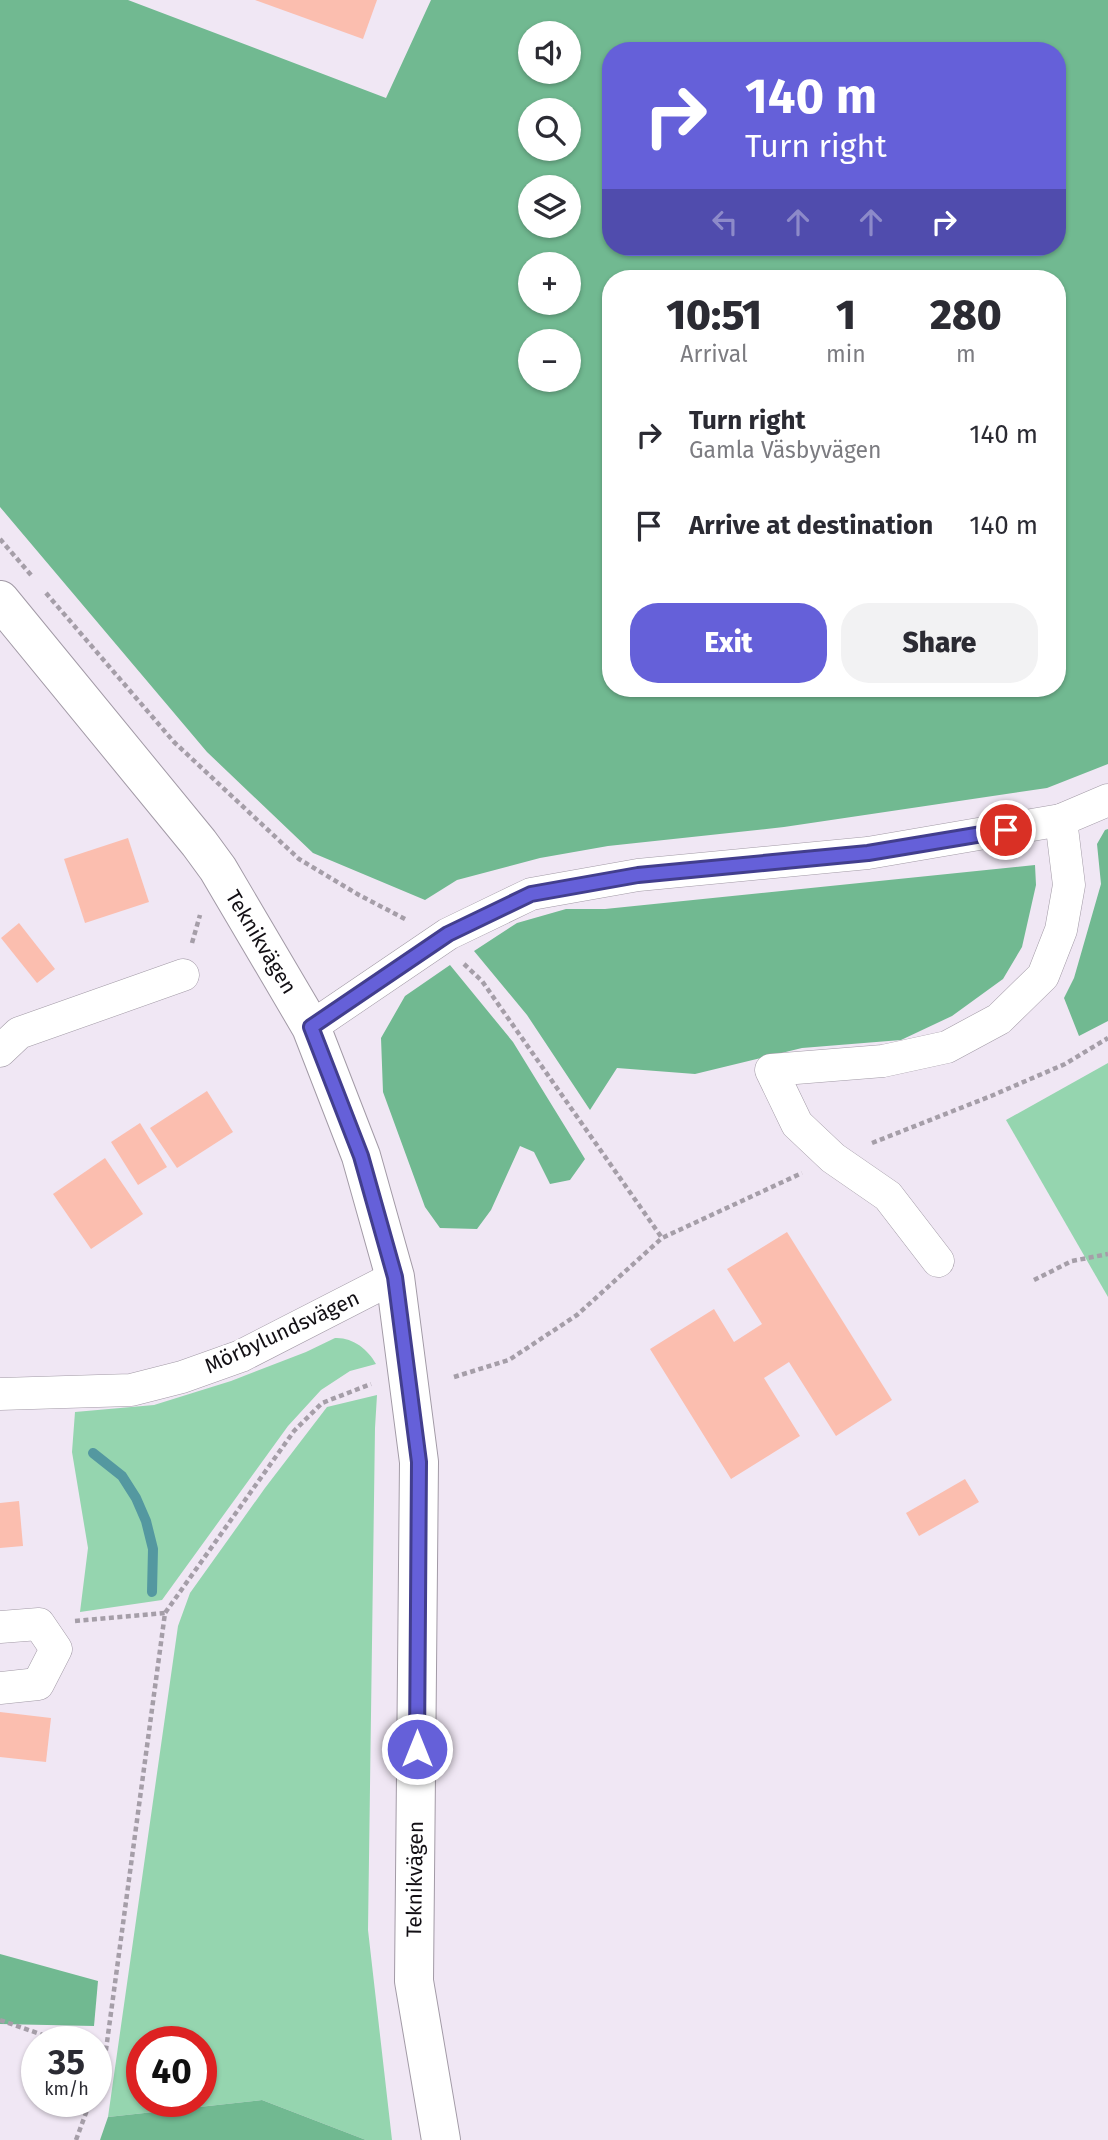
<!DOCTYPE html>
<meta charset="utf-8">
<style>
:root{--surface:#fff;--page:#f2f2f3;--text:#2b2b33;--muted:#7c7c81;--accent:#6560d9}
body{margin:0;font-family:"Fira Sans",sans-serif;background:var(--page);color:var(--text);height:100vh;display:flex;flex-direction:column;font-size:26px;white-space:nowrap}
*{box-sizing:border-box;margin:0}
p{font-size:23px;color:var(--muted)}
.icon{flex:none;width:38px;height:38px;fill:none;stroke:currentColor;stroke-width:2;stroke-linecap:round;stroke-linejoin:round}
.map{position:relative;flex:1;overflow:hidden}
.drawer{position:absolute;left:602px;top:270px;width:464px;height:427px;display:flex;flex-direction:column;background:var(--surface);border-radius:28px;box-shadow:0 2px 5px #0004}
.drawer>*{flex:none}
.banner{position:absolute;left:602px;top:42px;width:464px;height:214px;border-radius:28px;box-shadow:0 2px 5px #0004;background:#6560d9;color:#fff;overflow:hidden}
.buttons{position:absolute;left:518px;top:21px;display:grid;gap:14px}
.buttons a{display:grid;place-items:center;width:63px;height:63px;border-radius:50%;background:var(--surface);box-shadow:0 2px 5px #0004;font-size:35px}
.speed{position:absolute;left:21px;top:2026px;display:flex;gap:14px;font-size:35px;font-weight:700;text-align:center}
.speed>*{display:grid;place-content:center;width:91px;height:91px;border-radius:50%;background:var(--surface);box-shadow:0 2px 5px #0004;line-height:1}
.speed small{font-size:18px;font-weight:400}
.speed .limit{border:10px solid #d22;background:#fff;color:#111}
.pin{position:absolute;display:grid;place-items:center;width:60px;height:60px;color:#fff;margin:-30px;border:4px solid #fff;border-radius:50%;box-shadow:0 2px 7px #0007}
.me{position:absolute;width:77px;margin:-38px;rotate:0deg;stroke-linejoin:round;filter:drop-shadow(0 0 5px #0008)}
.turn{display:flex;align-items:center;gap:24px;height:147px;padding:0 28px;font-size:32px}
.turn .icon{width:91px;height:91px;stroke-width:2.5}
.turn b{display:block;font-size:49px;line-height:60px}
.lanes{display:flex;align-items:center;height:66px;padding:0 28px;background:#0003;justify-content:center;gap:35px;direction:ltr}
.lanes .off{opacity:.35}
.eta{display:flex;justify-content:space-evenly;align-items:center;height:119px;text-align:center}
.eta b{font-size:42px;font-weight:800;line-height:49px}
.button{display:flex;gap:14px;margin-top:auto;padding:14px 28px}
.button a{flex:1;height:80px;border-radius:28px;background:var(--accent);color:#fff;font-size:28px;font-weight:800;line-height:80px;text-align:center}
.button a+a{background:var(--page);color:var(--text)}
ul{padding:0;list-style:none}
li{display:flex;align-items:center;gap:21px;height:91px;padding:0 28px}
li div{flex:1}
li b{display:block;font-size:26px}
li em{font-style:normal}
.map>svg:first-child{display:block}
.green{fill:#95d5af;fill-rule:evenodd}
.forest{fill:#71b991;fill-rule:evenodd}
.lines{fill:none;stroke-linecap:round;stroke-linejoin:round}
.stream{stroke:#5498a0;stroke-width:10}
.building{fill:#fbbeaf}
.street-casing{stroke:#a29aa6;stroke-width:33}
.secondary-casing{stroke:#a29aa6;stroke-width:40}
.path{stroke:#a59ea8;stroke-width:4.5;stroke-dasharray:5 3.5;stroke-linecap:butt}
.street{stroke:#fff;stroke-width:32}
.secondary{stroke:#fff;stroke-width:38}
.route-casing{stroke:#423e8d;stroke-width:18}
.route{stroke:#6560d9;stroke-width:12}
.labels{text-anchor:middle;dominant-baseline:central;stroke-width:7;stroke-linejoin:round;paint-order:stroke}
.street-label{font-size:21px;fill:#120f14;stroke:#fff}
</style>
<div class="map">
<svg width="1108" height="2140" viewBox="0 0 1108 2140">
<rect width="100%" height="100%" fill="#f0e7f4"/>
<g class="green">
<polygon points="1108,1063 1108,1297 1006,1120"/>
<path d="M335,1338c17,-1 33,11 41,26l-26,7 -29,19 -33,36 -126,174 -82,12 8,-64 -16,-96 3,-40 79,-7 77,-24 75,-29z"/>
<path d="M377,1395l-2,33 -7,502 24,210h-26l-104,-40 -154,17 70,-491 12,-33 75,-105 62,-81zM142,2042h59v60h-59z"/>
</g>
<g class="forest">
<path d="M0,0h128l258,98 45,-98h677v764l-61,24 -263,39 -176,19 -68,12 -83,22 -32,20 -112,-47 -106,-101 -207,-245zM530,33h39v39h-39zM611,51h446v196h-446zM530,110h39v39h-39zM530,187h39v39h-39zM530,264h39v39h-39zM611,278h446v410h-446zM530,341h39v39h-39z"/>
<polygon points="1108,829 1108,1021 1079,1036 1064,998 1074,978 1101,884 1097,844 1105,830"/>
<polygon points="1035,865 1036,885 1022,947 1003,979 952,1016 901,1040 802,1048 695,1074 617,1068 590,1110 527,1015 474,951 517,923 566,909 605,909"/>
<polygon points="450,965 513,1042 585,1159 570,1180 550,1184 534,1152 520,1146 491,1210 477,1229 440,1228 425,1207 383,1092 381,1038 405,996"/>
<polygon points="0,1954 98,1981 94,2026 0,2024"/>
<polygon points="262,2100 366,2140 100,2140 108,2117"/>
</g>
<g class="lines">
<polyline class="stream" points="93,1453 122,1476 136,1498 146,1521 153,1549 152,1592"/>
</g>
<g class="building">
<polygon points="255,0 377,0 363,39"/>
<polygon points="128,838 149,902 85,923 64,859"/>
<polygon points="19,923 55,969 37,983 1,938"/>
<polygon points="207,1091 233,1132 177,1168 150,1128"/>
<polygon points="140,1123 167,1167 138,1185 111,1142"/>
<polygon points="105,1158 143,1214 91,1249 53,1194"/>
<polygon points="787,1232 892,1400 836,1436 789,1362 764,1378 800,1436 731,1479 650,1349 714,1309 734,1342 762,1324 727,1269"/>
<polygon points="965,1479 979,1502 919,1536 906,1513"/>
<polygon points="19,1501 23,1546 0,1548 0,1503"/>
<polygon points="0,1712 51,1718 46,1762 0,1757"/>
</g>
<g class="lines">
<defs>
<g id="street">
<polyline points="311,1027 448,934 531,894 638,875 868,853 1061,820 1108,800"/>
<polyline points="0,1051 19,1033 183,975"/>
<polyline points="938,1261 888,1196 833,1158 797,1124 771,1070 883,1061 947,1047 999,1019 1043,976 1061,930 1069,885 1061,820"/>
<polyline points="0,1394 131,1390 182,1377 241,1356 395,1277"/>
<polyline points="0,1627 39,1624 56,1649 38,1684 0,1688"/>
</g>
<polyline id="secondary" points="0,600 199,843 218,869 311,1027 361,1156 395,1277 419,1462 414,1981 441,2140"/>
</defs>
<use href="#street" class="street-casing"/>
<use href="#secondary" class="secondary-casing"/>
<g class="path">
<polyline points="0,539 31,575"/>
<polyline points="46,593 174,742 299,859 359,895 407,920"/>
<polyline points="192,943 200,915"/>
<polyline points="464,964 482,981 662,1238"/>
<polyline points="872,1143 991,1096 1065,1064 1108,1038"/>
<polyline points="1034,1280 1072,1261 1108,1254"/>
<polyline points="454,1377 509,1360 577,1315 662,1238 802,1173"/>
<polyline points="75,1621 165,1613"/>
<polyline points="0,2020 63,2042"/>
<polyline points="96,2083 105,2057 165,1613 294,1431 322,1403 371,1384"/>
<polyline points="76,2140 90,2102"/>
</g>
<use href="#street" class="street"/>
<use href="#secondary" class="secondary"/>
</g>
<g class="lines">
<defs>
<polyline id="route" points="417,1749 419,1462 395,1277 361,1156 311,1027 448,934 531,894 638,875 868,853 1006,830"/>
</defs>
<use href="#route" class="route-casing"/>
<use href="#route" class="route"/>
</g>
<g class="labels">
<g class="street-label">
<text transform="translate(261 942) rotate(59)">Teknikvägen</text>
<text transform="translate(282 1332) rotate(-25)">Mörbylundsvägen</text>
<text transform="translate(415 1879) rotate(-89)">Teknikvägen</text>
</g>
</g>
</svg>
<div class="buttons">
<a><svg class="icon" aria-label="sound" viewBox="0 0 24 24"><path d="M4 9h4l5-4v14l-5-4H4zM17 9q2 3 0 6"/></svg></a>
<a><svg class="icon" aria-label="search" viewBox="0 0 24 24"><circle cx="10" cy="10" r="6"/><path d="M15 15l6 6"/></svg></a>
<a><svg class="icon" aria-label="layers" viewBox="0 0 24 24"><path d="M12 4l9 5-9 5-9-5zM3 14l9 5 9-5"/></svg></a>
<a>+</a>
<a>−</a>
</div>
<div class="speed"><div>35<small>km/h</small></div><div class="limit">40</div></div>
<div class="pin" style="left:1006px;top:830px;background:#d93025"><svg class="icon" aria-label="arrive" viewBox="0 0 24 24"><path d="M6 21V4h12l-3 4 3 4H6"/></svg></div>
<svg class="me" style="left:417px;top:1749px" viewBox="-20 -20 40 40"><circle r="17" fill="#6560d9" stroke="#fff" stroke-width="3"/><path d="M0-11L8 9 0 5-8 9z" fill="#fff"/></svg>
<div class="banner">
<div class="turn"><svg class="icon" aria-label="right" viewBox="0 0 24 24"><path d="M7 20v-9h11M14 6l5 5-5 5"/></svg><div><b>140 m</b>Turn right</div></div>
<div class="lanes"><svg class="icon off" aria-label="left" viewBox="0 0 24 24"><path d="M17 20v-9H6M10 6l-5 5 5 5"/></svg><svg class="icon off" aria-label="ahead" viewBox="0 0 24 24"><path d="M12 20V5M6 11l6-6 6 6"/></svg><svg class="icon off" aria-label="ahead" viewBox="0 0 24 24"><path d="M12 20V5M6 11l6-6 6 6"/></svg><svg class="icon" aria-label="right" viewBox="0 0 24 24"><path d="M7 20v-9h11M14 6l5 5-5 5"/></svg></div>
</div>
<section class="drawer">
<div class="eta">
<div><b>10:51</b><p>Arrival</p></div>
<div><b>1</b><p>min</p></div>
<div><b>280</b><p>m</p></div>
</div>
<ul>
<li><svg class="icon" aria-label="right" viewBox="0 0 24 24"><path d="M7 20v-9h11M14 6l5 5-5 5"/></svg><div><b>Turn right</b><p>Gamla Väsbyvägen</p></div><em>140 m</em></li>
<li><svg class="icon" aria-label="arrive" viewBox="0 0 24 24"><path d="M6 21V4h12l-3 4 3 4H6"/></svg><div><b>Arrive at destination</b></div><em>140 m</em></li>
</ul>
<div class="button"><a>Exit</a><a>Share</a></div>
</section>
</div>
